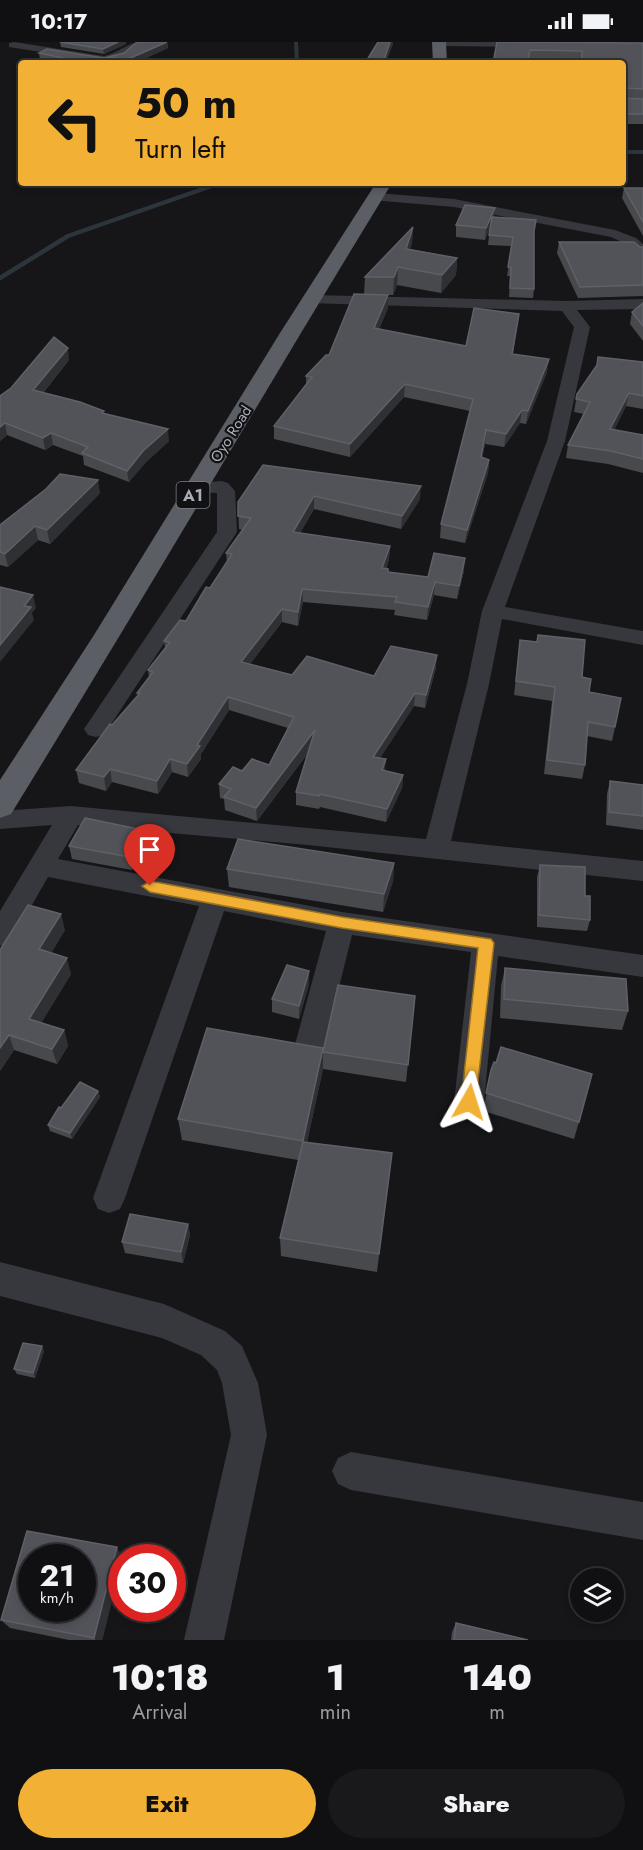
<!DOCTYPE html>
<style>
:root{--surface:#101012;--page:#19191b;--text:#f1f3f6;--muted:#9c9d9f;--line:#303032;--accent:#f2b134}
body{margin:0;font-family:Jost,sans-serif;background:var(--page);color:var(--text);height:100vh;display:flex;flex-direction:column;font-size:22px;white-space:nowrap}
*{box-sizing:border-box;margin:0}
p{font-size:20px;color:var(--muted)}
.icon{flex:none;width:33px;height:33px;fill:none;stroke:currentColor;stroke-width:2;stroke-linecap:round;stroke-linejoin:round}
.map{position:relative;height:1598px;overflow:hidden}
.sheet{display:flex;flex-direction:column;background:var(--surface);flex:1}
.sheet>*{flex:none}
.hud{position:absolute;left:18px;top:18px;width:608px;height:126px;border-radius:6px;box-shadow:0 3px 9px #0003,0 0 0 2px var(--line);background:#f2b134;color:#111;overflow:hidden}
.buttons{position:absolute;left:570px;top:1526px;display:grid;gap:12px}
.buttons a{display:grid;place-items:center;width:54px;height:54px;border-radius:50%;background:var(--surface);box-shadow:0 3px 9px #0003,0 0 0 2px var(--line);font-size:30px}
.speed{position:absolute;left:18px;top:1502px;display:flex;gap:12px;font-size:30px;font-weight:700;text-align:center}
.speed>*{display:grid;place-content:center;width:78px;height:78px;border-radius:50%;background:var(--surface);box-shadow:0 3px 9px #0003,0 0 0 2px var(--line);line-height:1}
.speed small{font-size:15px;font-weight:400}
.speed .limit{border:9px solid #d22;background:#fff;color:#111}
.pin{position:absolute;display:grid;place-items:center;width:51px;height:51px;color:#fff;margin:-62px -26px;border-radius:50% 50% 50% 0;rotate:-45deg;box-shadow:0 0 6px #0007}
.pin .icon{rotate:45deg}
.me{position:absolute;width:66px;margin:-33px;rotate:6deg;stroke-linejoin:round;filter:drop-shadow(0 0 4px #0008)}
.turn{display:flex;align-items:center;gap:21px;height:126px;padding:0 18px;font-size:27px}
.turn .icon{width:78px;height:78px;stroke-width:2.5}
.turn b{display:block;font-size:42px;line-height:51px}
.eta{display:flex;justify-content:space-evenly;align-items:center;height:102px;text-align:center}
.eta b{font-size:36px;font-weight:800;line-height:42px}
.button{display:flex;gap:12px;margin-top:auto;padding:12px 18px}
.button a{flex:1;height:69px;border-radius:36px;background:var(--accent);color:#111;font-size:24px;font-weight:800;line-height:69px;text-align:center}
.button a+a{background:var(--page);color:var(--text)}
.status{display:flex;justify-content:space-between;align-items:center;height:42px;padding:0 30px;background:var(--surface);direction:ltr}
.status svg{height:16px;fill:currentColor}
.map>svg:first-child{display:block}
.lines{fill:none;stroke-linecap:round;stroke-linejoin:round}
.stream-far1{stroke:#2c353c;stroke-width:4}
.stream{stroke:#2c353c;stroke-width:4.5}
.minor{fill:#37383d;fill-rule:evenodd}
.trunk{fill:#5b5e65;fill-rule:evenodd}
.wall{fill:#47494d}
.shaded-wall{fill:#2f3033}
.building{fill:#525359;stroke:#5f6168;stroke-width:1.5;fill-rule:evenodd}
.route{fill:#f2b134;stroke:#9d7322;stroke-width:1.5}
.labels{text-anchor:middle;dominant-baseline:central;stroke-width:4.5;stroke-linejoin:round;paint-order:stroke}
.far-street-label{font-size:15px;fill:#a8adb8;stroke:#111113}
.shield{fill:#111113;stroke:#7b7e86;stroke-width:1.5}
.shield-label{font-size:16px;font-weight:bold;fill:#a8adb8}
</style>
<div class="status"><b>10:17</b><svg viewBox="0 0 49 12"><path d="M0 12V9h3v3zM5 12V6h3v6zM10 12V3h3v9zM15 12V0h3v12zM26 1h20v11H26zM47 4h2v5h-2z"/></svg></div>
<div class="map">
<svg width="643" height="1598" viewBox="0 0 643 1598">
<rect width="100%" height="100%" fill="#161618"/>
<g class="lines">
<g class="stream-far1">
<polyline points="296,0 297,21"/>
<polyline points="622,110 643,110"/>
</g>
<polyline class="stream" points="0,236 68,194 220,141"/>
<g class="minor">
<path d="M14,0l90,14c15,-3 23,-14 38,-14l-19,16 -19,4 -95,-15v-4z"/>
<polygon points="435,0 535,0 536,2 531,5 439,4 435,3"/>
<polygon points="376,151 454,157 615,188 636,196 643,202 643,214 638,213 626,202 611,195 454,165 371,158 369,155 371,152"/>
<polygon points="314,253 566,259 643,257 643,267 577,268 590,285 565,399 505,565 643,589 643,603 502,577 489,642 451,799 643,819 643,839 308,803 78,783 58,817 342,870 643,913 643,935 498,914 484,1060 480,1070 469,1074 458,1070 454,1060 471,910 352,893 324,1006 319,1015 309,1019 299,1015 294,1006 326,889 224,869 125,1156 120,1167 109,1171 98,1167 93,1156 199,864 48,835 10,901 0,904 0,869 52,783 0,787 0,769 71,764 426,797 467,642 482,569 547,399 574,285 562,269 309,261 306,258"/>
<polygon points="221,439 228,441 235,449 237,490 104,693 96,695 88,693 84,687 88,681 217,490 217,451 190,450 188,446 190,442"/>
<polygon points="0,1220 164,1262 225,1289 242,1304 258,1341 267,1393 224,1598 184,1598 231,1393 222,1341 217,1328 201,1313 162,1296 0,1254"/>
<polygon points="351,1410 643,1460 643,1498 351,1448 338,1442 332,1429 338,1416"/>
</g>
<g class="trunk">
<polygon points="432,0 446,0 447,21 433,21"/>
<path d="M376,141h16c-128,209 -252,422 -381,631l-11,4v-38l94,-145 186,-302z"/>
</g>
</g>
<g class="wall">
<polygon points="60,0 126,0 126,2 104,12 61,5"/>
<polygon points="167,0 168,6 135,21 56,21 40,18 39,11 104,16"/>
<polygon points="497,0 643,1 643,57 623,55 623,56 643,57 643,82 622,82 622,21 581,21 581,18 529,17"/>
<polygon points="624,146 643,146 643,194 622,156"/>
<polygon points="494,175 534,192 534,247 533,256 509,255 510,234 507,234 512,204 488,203 490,185 485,198 456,195 456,183"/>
<polygon points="413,185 412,201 410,207 457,216 456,233 441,251 397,243 393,253 364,252 365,235"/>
<polygon points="559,200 643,205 643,254 578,256 557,211"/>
<polygon points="643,261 643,299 630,282 632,270"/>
<polygon points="388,266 379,287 466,304 519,272 513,312 547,330 526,382 520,381 504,405 485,402 482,416 489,418 488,431 465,501 440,496 441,482 470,369 404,355 350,415 274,397 274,384 306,342 306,334 329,313"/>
<polygon points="69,318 43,351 104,372 169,399 145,421 129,440 84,423 83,414 53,403 45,408 7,393 0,399 0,354"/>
<polygon points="643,320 643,367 626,364 614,388 643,393 643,431 608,422 566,416 568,403 584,372 574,370 577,352"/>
<polygon points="263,423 420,457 401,487 314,467 300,491 390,504 389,517 386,527 388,530 428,535 464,529 457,557 434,553 427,578 394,573 395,568 303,560 298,584 282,580 250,622 292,633 374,634 436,626 425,666 414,664 380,716 385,729 403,733 402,746 386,780 320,765 319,767 296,763 296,750 308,711 257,779 225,768 224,757 220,756 219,742 242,729 269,723 288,686 229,668 201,712 201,717 188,735 172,730 158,752 112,740 106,749 79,741 76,728 112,683 138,654 137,651 149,635 148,628 165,606 164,599 186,579 227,521 226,511 243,488 239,487 238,460"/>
<polygon points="100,451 50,502 38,498 8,525 0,523 0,483"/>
<polygon points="520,598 582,635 589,650 615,685 612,699 587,694 585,723 582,737 544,732 552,659 514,653"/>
<polygon points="610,739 643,743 643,788 606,783 607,752"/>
<polygon points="143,788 145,801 132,828 72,817 69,804"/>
<polygon points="394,821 393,839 383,870 229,845 227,827"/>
<polygon points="540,823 585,854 590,878 587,889 537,885 537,835"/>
<polygon points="65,888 51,911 71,932 41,981 64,988 68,1004 57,1022 14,1008 0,1029 0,908"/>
<polygon points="505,926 628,969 622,988 500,976 501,944"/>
<polygon points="309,929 309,942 299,977 272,970 272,957"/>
<polygon points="415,954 406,1040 323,1027 307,1100 392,1111 377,1230 281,1214 280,1196 298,1118 182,1098 178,1077 323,1010"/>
<polygon points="491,1028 579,1080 574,1097 483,1069"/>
<polygon points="98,1049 100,1055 72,1097 50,1089 48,1083"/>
<polygon points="188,1182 190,1193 183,1221 125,1211 122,1200"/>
<polygon points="42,1304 44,1309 35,1336 17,1332 14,1327"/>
<polygon points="122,1515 122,1519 102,1598 69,1598 10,1586 1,1578"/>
<polygon points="456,1581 528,1598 451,1598 452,1590"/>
</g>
<g class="shaded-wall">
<polygon points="118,0 126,0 126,2 104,12 103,7"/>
<polygon points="167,0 168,6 135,21 126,21 126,18"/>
<polygon points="390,0 393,0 393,2 386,21 383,21"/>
<polygon points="111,15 112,21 98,21"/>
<polygon points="495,166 494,177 485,198 486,186"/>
<polygon points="413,185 412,201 405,224 406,207"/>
<polygon points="457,216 456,233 441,251 442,233"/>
<polygon points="398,225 397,243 393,253 394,235"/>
<polygon points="388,253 388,266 374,299 374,286"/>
<polygon points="68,306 69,318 35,360 33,348"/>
<polygon points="549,317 547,330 526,382 528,369"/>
<polygon points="405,342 404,355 350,415 350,402"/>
<polygon points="629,351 626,364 608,400 610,387"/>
<polygon points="522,368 520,381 504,405 506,392"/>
<polygon points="5,381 7,393 0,399 0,385"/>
<polygon points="168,387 169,399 145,421 129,440 127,429 143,409"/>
<polygon points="486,388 485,402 479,429 481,415"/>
<polygon points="51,391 53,403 45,408 43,396"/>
<polygon points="489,418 488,431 465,501 467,488"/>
<polygon points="98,438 100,451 50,502 47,488"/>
<polygon points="421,444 420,457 401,487 402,474"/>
<polygon points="314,454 314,467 293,502 293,490"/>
<polygon points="35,484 38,498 8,525 5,512"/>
<polygon points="390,504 389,517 381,539 382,526"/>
<polygon points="465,516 464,529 457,557 459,544"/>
<polygon points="435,540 434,553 427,578 428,565"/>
<polygon points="302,547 303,560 298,584 298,570"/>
<polygon points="33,553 36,566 32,571 34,578 0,620 0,603 24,564"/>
<polygon points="282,567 282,580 242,633 241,620"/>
<polygon points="437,613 436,626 425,666 426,653"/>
<polygon points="415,651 414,664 372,728 373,715"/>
<polygon points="228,655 229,668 201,712 201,717 188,735 187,722 197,703"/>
<polygon points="315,688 315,701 257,779 256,766"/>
<polygon points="170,717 172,730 158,752 157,739"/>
<polygon points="386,717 385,730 382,728"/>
<polygon points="110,727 112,740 106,749 104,735"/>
<polygon points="403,733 402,746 386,780 387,767"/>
<polygon points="143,788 145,801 132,828 129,815"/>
<polygon points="394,821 393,839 383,870 384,852"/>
<polygon points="61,872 65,888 44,923 39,907"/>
<polygon points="67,916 71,932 34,993 29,977"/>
<polygon points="309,929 309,942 299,977 299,964"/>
<polygon points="64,988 68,1004 57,1022 52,1007"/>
<polygon points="9,993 14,1008 0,1029 0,1006"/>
<polygon points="323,1006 323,1027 303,1119 303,1099"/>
<polygon points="98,1049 100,1055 72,1097 70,1091"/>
<polygon points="392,1111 390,1130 377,1230 379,1212"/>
<polygon points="188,1182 190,1193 183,1221 181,1210"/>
<polygon points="42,1304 44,1309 35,1336 33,1331"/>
<polygon points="117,1505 122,1515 122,1519 102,1598 96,1598 94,1596"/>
</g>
<g class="building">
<polygon points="60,0 118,0 103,7"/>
<polygon points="137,0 167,0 126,18 111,15 98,21 86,21 39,11 47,7 104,16 124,11"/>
<polygon points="378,0 390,0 383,21 365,21"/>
<polygon points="497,0 643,1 643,47 624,46 622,47 622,21 582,21 582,9 530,8 527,21 493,21"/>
<polygon points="622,53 623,56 643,57 643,72 622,72"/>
<polygon points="624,146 643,146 643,180"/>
<polygon points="465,163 495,166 486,186 456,183"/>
<polygon points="492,175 536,178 534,189 534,247 510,246 511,225 508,225 513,195 489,193"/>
<polygon points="413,185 406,207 457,216 442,233 398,225 394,235 365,235"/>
<polygon points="559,200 634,200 640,205 643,205 643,243 580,245"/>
<polygon points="354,252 388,253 374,286 466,304 474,266 519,272 512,312 549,317 528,369 522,368 506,392 486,388 481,415 489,418 467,488 441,482 473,357 405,342 350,402 274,384 312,335 306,334 326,313 329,313"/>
<polygon points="643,261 643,284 632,270"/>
<polygon points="54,295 68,306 33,348 80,360 104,369 102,371 168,387 143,409 127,429 82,411 88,405 51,391 43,396 5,381 0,385 0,354 11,346"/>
<polygon points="598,315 643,320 643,354 629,351 610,387 643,393 643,417 611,409 568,403 590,360 576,357 577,352 597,323"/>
<polygon points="263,423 421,444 402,474 314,454 293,490 390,504 382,526 388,527 388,530 428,535 434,511 465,516 459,544 435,540 428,565 395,560 397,555 302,547 298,570 282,567 241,620 292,633 307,614 374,634 391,604 437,613 426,653 415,651 373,715 386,717 382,728 403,733 387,767 320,752 319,754 296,750 315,688 256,766 224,755 231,747 219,742 233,725 242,729 252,717 269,723 294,675 228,655 197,703 200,704 187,722 170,717 157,739 110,727 104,735 76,728 110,682 112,683 140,651 137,651 153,630 148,628 170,600 164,599 180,578 186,579 206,545 210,546 232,512 226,511 251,476 238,474 238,460"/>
<polygon points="60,432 98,438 47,488 35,484 5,512 0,510 0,483 46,447"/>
<polygon points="0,545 33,553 24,564 31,565 0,603"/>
<polygon points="538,593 585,598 582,635 591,637 589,650 621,656 615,685 588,680 585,723 547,718 555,645 516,639 520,598 537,600"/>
<polygon points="610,739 643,743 643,774 609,770"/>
<polygon points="85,776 143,788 129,815 69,804"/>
<polygon points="238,797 394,821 384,852 227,827"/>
<polygon points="540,823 585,825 585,854 590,854 590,878 539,873"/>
<polygon points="28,863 61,872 39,907 67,916 29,977 64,988 52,1007 9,993 0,1006 0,908"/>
<polygon points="287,923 309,929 299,964 272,957"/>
<polygon points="505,926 626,937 628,969 504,957"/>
<polygon points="338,943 415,954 408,1023 323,1010"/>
<polygon points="207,986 323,1006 303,1099 178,1077"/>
<polygon points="501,1005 592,1032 579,1080 486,1051 491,1028 494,1020 496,1021"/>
<polygon points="80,1040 98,1049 70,1091 48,1083 59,1065 61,1066"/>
<polygon points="303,1100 392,1111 379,1212 280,1196"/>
<polygon points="130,1172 188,1182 181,1210 122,1200"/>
<polygon points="23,1301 42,1304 33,1331 14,1327"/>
<path d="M27,1489l90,16 -23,91 -93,-18zM32,1515h50v51h-50z"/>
<polygon points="456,1581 528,1598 454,1598"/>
</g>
<polygon class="route" points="150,839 342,875 491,897 494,901 475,1065 469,1067 463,1065 461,1060 478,906 342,886 150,850 142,844"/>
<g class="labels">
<g class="far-street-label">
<text transform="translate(231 392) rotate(-58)">Oyo Road</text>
</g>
<rect class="shield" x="176.5" y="440" width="33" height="26" rx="4.5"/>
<g class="shield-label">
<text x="193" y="453">A1</text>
</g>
</g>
</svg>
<div class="buttons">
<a><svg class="icon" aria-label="layers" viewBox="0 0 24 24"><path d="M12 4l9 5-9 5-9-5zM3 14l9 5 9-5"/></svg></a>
</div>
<div class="speed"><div>21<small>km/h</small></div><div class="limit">30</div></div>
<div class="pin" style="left:150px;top:844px;background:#d93025"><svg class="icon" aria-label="arrive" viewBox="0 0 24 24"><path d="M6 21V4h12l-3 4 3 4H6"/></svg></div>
<svg class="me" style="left:469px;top:1060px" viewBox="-20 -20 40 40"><path d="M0-17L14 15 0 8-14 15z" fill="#f2b134" stroke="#fff" stroke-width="4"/></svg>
<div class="hud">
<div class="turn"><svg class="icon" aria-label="left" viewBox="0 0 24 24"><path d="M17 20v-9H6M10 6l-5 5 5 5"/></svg><div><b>50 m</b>Turn left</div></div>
</div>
</div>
<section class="sheet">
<div class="eta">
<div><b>10:18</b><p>Arrival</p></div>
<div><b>1</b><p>min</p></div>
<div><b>140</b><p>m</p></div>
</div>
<div class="button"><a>Exit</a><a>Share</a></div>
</section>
